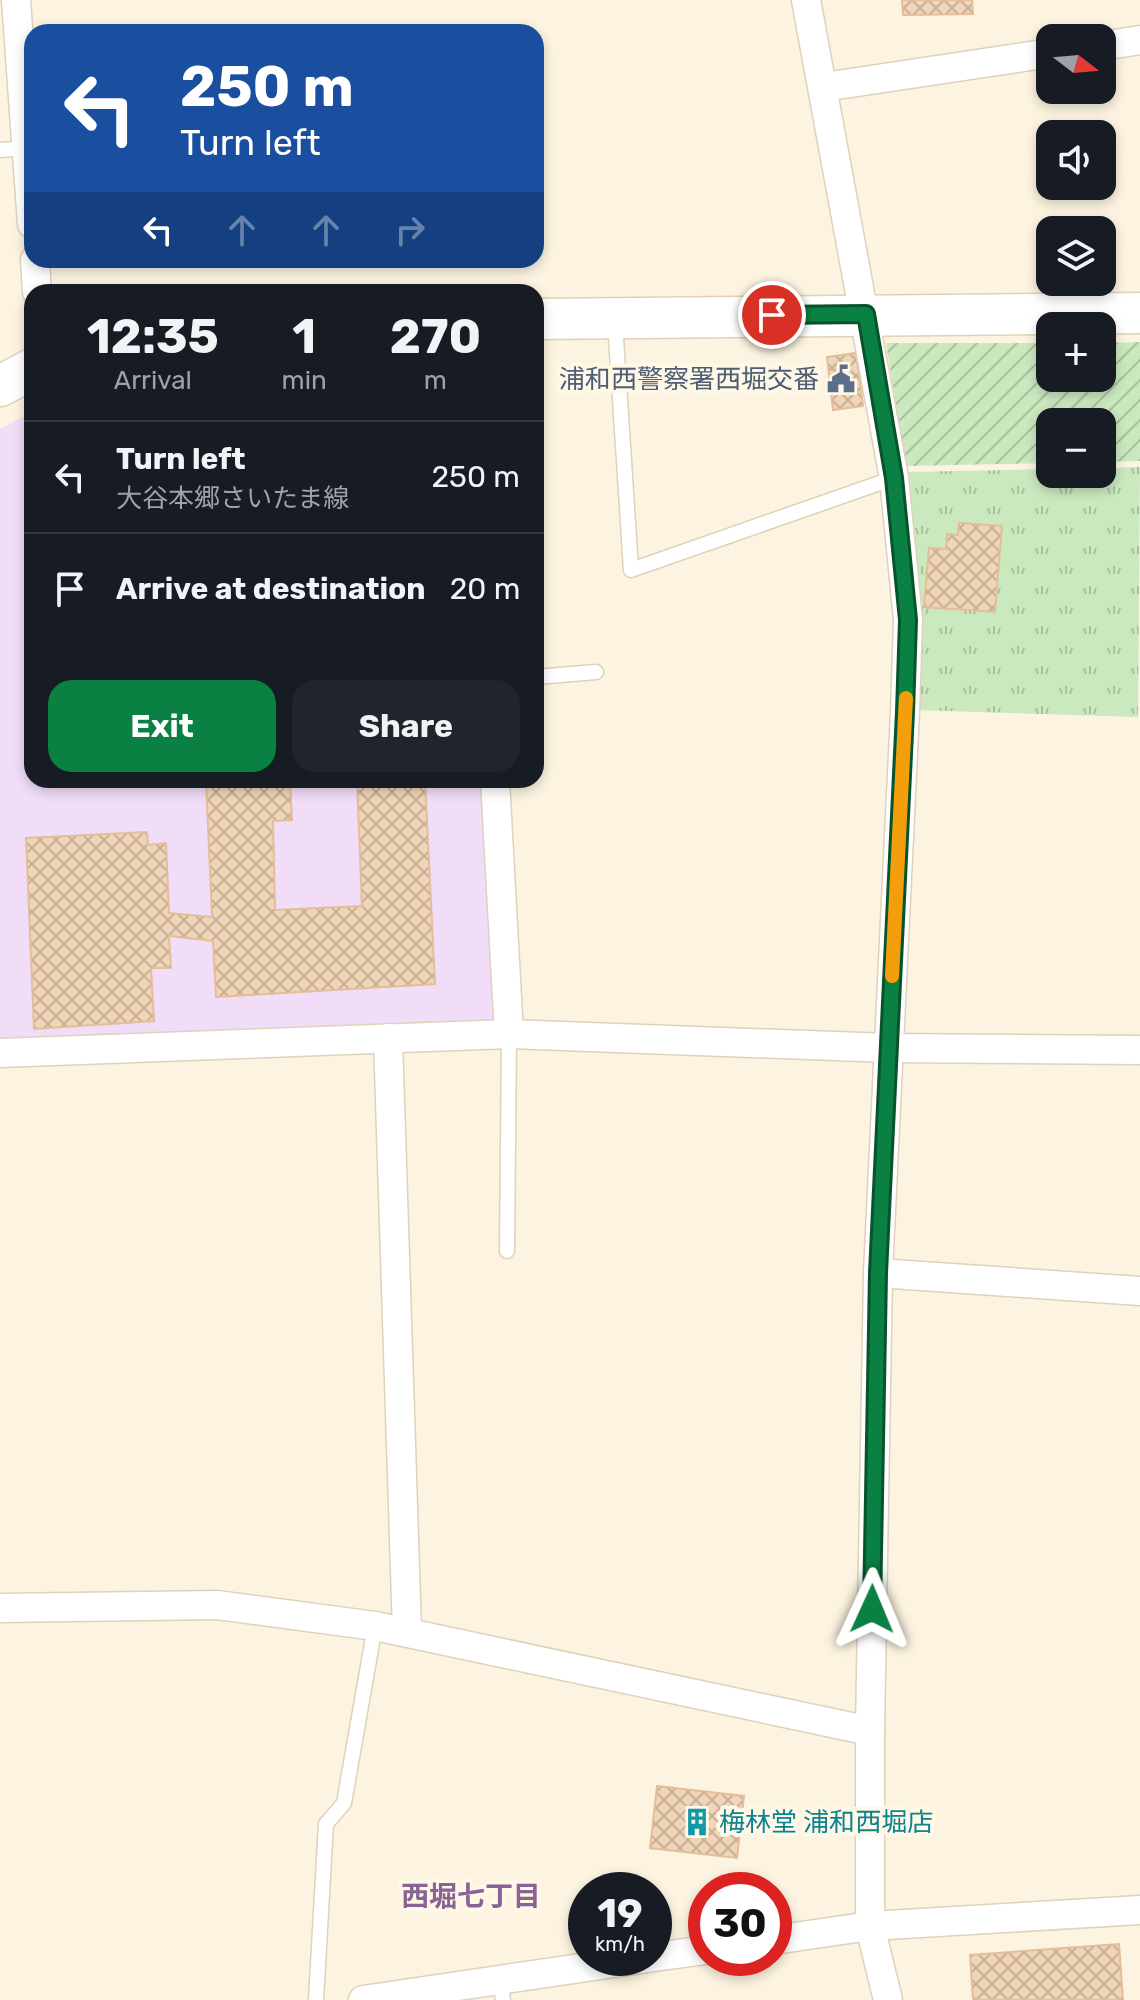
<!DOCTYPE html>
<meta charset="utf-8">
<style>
:root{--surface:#171b24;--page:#20242c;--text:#f1f3f6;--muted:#9ea1a6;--line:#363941;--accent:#0b8043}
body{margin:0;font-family:Rubik,"Noto Sans JP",sans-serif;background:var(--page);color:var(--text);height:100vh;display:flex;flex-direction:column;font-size:30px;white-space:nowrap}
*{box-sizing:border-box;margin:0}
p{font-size:26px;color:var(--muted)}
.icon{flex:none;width:44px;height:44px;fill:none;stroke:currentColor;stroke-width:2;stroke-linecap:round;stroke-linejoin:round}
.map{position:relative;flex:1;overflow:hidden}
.side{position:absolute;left:24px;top:284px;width:520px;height:504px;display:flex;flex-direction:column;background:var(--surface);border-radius:24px;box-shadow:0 4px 12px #0003}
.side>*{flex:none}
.hud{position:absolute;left:24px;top:24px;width:520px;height:244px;border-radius:24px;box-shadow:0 4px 12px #0003;background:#1a4fa0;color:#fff;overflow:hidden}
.needle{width:52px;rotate:106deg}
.controls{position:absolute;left:1036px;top:24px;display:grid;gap:16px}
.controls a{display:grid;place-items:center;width:80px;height:80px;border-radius:16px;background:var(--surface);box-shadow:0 4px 12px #0003;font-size:40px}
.speed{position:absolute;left:568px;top:1872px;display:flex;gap:16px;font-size:40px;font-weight:700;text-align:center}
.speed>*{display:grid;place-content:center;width:104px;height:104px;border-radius:50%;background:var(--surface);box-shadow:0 4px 12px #0003;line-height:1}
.speed small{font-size:20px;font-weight:400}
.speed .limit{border:12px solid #d22;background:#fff;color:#111}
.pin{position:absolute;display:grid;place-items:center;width:68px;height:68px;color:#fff;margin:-34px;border:4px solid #fff;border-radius:50%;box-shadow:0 2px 8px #0007}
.me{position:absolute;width:88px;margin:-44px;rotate:1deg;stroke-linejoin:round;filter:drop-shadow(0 0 6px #0008)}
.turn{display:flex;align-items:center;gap:28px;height:168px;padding:0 24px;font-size:36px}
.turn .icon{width:104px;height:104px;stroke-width:2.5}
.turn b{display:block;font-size:56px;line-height:68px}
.lanes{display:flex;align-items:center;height:76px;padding:0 24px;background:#0003;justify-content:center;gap:40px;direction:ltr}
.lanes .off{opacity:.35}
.eta{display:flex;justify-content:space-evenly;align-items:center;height:136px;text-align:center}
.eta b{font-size:48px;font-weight:700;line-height:56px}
.button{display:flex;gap:16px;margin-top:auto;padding:16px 24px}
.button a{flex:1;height:92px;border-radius:24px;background:var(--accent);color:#fff;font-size:32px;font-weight:700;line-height:92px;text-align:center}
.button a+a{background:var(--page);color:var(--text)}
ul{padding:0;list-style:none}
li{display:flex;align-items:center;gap:24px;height:112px;padding:0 24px;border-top:2px solid var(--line)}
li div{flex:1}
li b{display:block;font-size:30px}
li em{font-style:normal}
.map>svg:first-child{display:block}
.education{fill:#f1ddf8}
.park{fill:url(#park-tufts)}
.garden{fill:url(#garden-furrows)}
.building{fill:url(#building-cross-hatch);stroke:#e3be99;stroke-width:2}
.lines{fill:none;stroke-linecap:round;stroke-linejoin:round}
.service-casing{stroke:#dfd1bc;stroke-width:17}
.minor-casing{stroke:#dfd1bc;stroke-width:31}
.secondary-casing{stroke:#e1d0b7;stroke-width:43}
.service{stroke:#fff;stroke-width:14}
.minor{stroke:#fff;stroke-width:28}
.secondary{stroke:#fff;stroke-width:40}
.route-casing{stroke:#07532c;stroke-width:20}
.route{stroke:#0b8043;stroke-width:14}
.slow{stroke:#f59e0b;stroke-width:14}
.labels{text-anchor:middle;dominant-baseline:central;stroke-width:8;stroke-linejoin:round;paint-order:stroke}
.service-label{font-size:26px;fill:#4e5e75;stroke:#fff8e6;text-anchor:end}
.culture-label{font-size:26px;fill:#0d838f;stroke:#fff8e6;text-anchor:start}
.neighbourhood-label{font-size:28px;font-weight:bold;fill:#8a6395;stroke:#fff8e6}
</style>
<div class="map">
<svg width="1140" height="2000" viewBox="0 0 1140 2000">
<defs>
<pattern id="park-tufts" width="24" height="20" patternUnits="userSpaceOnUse" patternTransform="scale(2)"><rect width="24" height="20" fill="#cbe9bf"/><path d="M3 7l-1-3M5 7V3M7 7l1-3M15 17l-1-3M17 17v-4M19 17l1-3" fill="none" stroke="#a9c09d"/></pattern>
<pattern id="garden-furrows" width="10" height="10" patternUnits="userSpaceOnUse" patternTransform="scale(2)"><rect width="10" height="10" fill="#cbe9bf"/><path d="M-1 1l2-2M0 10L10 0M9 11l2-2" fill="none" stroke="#a9c09d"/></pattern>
<pattern id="building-cross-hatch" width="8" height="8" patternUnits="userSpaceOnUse" patternTransform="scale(2)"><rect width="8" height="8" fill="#f1d5b8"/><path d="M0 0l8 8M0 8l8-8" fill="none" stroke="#c8b098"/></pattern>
</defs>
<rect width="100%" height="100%" fill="#fcf4e0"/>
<polygon class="education" points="32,412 32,780 485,780 499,1024 0,1046 0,429"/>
<polygon class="park" points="1140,467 1138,717 914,710 906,472 1050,469 1050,474 1102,474 1102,468"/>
<polygon class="garden" points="1140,342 1140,461 1102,462 1102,422 1050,422 1050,463 906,466 886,343 1050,343 1050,378 1102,378 1102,343"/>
<g class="building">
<polygon points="902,0 972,0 973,14 903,15"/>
<polygon points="159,260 273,260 159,263"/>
<polygon points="856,353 863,406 833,410 827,357"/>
<polygon points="959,523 1002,526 995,612 924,607 929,548 946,549 947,534 958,535"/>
<polygon points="206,780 290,780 292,820 273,821 275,910 362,906 357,780 425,780 435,984 216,997 213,941 169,936 171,968 151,968 154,1021 34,1029 26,838 147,832 148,845 166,843 169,913 212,917"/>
<polygon points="657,1786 744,1796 737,1858 650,1848"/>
<polygon points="1119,1944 1123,2000 973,2000 970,1955"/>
</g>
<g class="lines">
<defs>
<g id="service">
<polyline points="0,150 26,148"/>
<polyline points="615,322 631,570 894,478"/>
<polyline points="536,677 596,672"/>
<polyline points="507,1251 509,1034"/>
<polyline points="500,1980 503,2000"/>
<polyline points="316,2000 326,1824 344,1803 375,1626"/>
</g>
<g id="minor">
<polyline points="16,0 32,224"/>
<polyline points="806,0 894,478 908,620 905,712 878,1273 870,1731 870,1926 888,2000"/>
<polyline points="1102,46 1140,40"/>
<polyline points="824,87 1050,53"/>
<polyline points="35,260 37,292"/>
<polyline points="495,780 509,1034"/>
<polyline points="388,1038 407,1632"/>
<polyline points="0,1053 509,1034 888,1048 1140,1050"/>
<polyline points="878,1273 1140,1291"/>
<polyline points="0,1608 217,1605 375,1626 870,1731"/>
<polyline points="774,1940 870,1926 1140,1910"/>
<polyline points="654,1957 706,1950"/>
<polyline points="363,2000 648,1958"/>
</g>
<g id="secondary">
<polyline points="536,319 1140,313"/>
<polyline points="0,386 32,369"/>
</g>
</defs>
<use href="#service" class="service-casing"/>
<use href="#minor" class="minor-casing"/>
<use href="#secondary" class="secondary-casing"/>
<use href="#service" class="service"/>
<use href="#minor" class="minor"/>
<use href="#secondary" class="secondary"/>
</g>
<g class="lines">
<defs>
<polyline id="route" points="772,315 866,314 894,478 908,620 905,712 878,1273 872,1609"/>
</defs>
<use href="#route" class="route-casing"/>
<use href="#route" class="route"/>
<polyline class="slow" points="892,976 906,698"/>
</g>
<defs>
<symbol id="civic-bare" viewBox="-9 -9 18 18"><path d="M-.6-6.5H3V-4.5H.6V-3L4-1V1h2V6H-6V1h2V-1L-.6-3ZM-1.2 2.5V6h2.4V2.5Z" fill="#5c6f8a" stroke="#fff8e6" stroke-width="2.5" paint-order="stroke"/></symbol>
<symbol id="building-bare" viewBox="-9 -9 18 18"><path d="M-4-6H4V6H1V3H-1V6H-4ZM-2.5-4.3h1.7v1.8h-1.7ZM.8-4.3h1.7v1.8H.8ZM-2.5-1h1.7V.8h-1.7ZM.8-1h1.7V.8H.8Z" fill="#0f9aa8" stroke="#fff8e6" stroke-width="2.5" paint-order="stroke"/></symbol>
</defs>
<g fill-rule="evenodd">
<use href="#civic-bare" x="821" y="359" width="40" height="40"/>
<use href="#building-bare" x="677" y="1802" width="40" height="40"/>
</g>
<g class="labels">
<g class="service-label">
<text x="819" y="379">浦和西警察署西堀交番</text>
</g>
<g class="culture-label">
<text x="719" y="1822">梅林堂 浦和西堀店</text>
</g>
<g class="neighbourhood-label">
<text x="471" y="1896">西堀七丁目</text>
</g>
</g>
</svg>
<div class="controls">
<a><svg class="needle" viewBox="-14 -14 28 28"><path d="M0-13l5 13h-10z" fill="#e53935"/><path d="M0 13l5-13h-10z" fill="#9ea1a6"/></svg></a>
<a><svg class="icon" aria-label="sound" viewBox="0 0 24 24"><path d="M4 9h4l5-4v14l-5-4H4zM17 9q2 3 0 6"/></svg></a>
<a><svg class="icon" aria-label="layers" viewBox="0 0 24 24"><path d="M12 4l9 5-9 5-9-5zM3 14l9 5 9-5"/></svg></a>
<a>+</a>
<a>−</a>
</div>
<div class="speed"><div>19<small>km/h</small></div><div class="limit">30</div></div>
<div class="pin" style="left:772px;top:315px;background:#d93025"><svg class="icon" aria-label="arrive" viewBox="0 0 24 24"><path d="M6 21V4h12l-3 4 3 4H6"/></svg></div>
<svg class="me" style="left:872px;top:1609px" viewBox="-20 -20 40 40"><path d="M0-17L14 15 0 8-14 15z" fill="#0b8043" stroke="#fff" stroke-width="4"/></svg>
<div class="hud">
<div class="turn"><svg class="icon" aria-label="left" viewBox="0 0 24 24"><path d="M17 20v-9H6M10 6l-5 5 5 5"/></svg><div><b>250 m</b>Turn left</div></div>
<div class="lanes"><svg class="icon" aria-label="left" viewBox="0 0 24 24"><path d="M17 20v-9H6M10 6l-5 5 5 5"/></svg><svg class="icon off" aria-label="ahead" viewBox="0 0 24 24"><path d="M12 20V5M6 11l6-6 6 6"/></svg><svg class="icon off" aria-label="ahead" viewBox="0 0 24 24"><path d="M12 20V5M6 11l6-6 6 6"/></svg><svg class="icon off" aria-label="right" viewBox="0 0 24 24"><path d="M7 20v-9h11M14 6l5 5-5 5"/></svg></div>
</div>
<section class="side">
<div class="eta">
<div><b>12:35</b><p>Arrival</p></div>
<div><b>1</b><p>min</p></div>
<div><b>270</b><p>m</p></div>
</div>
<ul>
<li><svg class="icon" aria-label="left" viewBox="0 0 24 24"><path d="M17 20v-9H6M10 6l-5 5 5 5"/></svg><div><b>Turn left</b><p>大谷本郷さいたま線</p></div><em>250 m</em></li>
<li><svg class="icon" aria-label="arrive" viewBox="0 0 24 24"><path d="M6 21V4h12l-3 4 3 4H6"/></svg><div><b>Arrive at destination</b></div><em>20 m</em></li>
</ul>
<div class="button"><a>Exit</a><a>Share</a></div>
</section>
</div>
